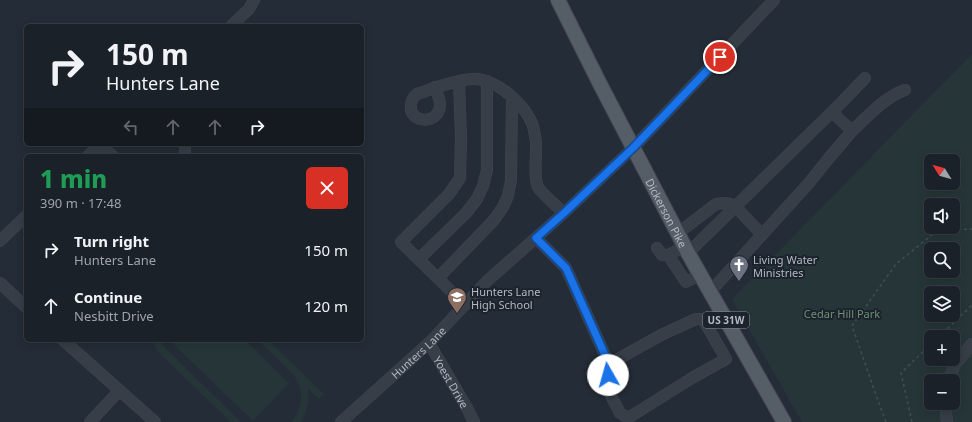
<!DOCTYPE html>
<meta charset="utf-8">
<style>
:root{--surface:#1b2129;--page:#282e35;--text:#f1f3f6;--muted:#a0a3a8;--line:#393e46}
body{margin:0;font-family:"Noto Sans",sans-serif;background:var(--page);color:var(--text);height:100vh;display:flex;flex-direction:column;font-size:15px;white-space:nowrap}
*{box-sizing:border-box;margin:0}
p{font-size:13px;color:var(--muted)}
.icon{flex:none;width:22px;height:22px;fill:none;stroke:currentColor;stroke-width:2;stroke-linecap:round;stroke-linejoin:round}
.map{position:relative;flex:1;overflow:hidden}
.drawer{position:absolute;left:24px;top:154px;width:340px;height:188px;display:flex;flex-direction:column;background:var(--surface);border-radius:6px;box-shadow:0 2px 10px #0003,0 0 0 1px var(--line)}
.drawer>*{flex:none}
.top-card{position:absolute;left:24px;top:24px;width:340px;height:122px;border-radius:6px;box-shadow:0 2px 10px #0003,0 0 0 1px var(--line);background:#1b2129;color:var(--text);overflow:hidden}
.needle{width:26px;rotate:307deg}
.controls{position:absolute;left:924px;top:154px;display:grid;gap:8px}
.controls a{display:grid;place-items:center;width:36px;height:36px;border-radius:6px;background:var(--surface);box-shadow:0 2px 10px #0003,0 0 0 1px var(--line);font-size:20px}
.pin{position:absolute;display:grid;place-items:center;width:34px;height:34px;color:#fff;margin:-17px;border:2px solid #fff;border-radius:50%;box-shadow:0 1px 4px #0007}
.me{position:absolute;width:44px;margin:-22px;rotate:353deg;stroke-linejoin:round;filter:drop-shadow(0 0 3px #0008)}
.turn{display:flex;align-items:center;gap:14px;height:84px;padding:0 16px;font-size:18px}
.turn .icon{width:52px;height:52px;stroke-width:2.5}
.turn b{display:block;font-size:28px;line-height:34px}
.lanes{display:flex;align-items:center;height:38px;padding:0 16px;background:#0003;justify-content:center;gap:20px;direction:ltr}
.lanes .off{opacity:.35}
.round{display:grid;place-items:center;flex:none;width:42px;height:42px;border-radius:6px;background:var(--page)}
.headline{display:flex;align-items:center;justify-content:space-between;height:68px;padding:0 16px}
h1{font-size:24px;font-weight:800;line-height:30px;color:#1e9e55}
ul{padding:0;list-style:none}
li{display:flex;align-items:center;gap:12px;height:56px;padding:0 16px}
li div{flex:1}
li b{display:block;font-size:15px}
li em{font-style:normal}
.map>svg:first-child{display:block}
.green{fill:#263638;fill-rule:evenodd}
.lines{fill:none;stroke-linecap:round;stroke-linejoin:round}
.minor-casing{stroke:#414750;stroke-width:12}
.major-casing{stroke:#414750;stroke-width:16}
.path{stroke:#3e4f50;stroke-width:1.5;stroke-dasharray:3 3;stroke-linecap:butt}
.minor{stroke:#373e47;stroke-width:11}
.major{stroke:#555d67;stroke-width:14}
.route-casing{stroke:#114b97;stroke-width:10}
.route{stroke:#1a73e8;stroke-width:7}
.labels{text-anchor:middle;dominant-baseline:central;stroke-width:4;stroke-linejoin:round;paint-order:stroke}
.shield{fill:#1d232c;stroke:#858c96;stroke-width:1}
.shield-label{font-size:10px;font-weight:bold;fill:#b2b9c3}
.street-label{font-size:11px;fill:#b2b9c3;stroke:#1d232c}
.poi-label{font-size:11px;fill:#b2b9c3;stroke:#1d232c;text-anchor:start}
.park-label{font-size:11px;fill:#6c9175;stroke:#1d232c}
</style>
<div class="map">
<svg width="972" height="422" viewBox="0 0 972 422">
<rect width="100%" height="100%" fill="#242c37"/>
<g class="green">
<path d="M972,54v368h-170l-70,-123zM931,161h22v22h-22zM931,205h22v22h-22zM931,249h22v22h-22zM931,293h22v22h-22zM931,337h22v22h-22zM931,381h22v22h-22z"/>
<polygon points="152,340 160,340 166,349 241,422 231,422 161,355 157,350"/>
<polygon points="169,340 245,340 289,383 253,421"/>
<path d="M258,340h10l56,54 -5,5 -11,-10c1,12 -1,22 -7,33h-10c12,-13 14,-32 3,-46 -4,-5 -9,-10 -13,-14 -8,-7 -16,-15 -23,-22z"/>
</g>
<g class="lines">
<defs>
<g id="minor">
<polyline points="231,26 249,9 254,0"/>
<path d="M435,87c2,6 5,12 5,18 -1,21 -32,18 -29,0 0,-4 3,-9 6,-11 3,-1 6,-2 9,-3 11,-5 22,-7 33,-10"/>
<path d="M852,131c16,-15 33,-34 53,-41"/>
<polyline points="185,144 185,156"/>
<polyline points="88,156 100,145 113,156"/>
<path d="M677,234l39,-30c7,-1 13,-2 19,2l27,29"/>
<polyline points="536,238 566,268 609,364 606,386 620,413 628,418 692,378 726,359 703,319 696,319 663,334 609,364"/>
<polyline points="0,241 26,216"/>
<polyline points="657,248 662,255 668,255 684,247"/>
<polyline points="688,253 841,103 865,78"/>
<polyline points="668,255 686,282 700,275"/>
<polyline points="419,259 467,212 477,199 483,186 487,170 487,81"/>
<polyline points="438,278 494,220 503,207 508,196 511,180 512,97"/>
<polyline points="0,283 26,307"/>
<polyline points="710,292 809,183 829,158 852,131 832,112"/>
<path d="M465,305l-64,-63 48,-48 11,-16 1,-40 -2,-57c8,-2 16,-3 24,-1 19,5 40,24 48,41 3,6 4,14 5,21 1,12 -3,34 2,45 4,7 20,20 26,26"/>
<polyline points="63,340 155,422"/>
<path id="s1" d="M429,343l38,65 7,14"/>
<polyline points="948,381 955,364 972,344"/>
<polyline points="945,403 947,422"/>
<polyline points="90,422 119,391"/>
<path id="s2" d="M341,422l88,-79 58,-62 77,-68 69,-65 141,-148"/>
</g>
<g id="major">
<path id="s3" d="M558,0l43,86 87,167 96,169"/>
</g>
</defs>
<use href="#minor" class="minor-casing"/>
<use href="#major" class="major-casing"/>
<g class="path">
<polyline points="939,337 972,305"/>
<polyline points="886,422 875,392 852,326 896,264 938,230 972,229"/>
<polyline points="912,422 901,373 931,344"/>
</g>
<use href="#minor" class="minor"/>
<use href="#major" class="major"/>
</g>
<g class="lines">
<defs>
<polyline id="route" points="608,375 609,364 566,268 536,238 564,213 633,148 720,57"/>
</defs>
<use href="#route" class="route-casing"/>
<use href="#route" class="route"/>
</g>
<defs>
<symbol id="church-pin" viewBox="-11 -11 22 30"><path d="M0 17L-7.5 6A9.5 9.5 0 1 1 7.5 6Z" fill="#6b7280" stroke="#1d232c"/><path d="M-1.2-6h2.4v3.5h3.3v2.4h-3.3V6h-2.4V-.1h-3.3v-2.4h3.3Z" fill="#fff"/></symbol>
<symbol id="school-pin" viewBox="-11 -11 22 30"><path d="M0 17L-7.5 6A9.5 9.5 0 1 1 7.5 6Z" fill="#8d6e63" stroke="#1d232c"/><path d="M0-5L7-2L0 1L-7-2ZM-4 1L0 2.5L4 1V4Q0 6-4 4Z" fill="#fff"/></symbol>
</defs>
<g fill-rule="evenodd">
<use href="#church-pin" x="728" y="254" width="22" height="30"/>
<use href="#school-pin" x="446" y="286" width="22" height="30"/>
</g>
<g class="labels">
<rect class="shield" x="703" y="312" width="46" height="16" rx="3"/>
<g class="shield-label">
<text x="726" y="320">US 31W</text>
</g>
<g class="street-label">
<text stroke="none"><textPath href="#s3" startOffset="239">Dickerson Pike</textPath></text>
<text stroke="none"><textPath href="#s2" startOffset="104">Hunters Lane</textPath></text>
<text stroke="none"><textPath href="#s1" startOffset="45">Yoest Drive</textPath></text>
</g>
<g class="poi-label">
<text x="753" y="259">Living Water<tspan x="753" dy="13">Ministries</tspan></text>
<text x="471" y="291">Hunters Lane<tspan x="471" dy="13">High School</tspan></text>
</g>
<g class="park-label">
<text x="842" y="313">Cedar Hill Park</text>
</g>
</g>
</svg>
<div class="controls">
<a><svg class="needle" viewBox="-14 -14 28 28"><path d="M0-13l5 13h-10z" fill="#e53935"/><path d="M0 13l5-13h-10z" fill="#a0a3a8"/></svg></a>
<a><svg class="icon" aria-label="sound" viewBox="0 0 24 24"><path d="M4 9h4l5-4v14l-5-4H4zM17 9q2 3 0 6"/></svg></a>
<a><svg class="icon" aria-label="search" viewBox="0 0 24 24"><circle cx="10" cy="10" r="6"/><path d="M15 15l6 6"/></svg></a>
<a><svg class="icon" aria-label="layers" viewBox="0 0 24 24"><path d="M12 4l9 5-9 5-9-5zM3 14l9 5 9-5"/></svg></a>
<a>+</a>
<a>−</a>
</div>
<div class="pin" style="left:720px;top:57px;background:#d93025"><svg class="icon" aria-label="arrive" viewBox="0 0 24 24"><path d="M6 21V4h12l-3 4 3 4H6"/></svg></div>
<svg class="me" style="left:608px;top:375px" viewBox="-20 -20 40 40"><circle r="19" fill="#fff"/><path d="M0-13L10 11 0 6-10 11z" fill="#1a73e8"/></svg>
<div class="top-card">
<div class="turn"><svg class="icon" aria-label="right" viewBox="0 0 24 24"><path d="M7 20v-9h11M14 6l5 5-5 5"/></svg><div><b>150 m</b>Hunters Lane</div></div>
<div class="lanes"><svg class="icon off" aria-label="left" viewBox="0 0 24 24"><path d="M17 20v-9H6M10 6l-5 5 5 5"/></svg><svg class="icon off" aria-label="ahead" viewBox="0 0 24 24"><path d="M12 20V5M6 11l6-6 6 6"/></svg><svg class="icon off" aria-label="ahead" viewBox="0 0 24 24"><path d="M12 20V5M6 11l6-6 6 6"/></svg><svg class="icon" aria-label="right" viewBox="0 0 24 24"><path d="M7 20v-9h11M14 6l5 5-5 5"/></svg></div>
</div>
<section class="drawer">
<div class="headline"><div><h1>1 min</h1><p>390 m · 17:48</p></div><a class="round" style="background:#d93025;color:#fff"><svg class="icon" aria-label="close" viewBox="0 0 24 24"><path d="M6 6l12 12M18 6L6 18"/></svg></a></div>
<ul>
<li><svg class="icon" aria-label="right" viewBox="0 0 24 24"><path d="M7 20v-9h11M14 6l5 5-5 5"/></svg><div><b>Turn right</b><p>Hunters Lane</p></div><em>150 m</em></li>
<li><svg class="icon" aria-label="ahead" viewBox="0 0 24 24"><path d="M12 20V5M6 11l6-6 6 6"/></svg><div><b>Continue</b><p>Nesbitt Drive</p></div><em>120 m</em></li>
</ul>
</section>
</div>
